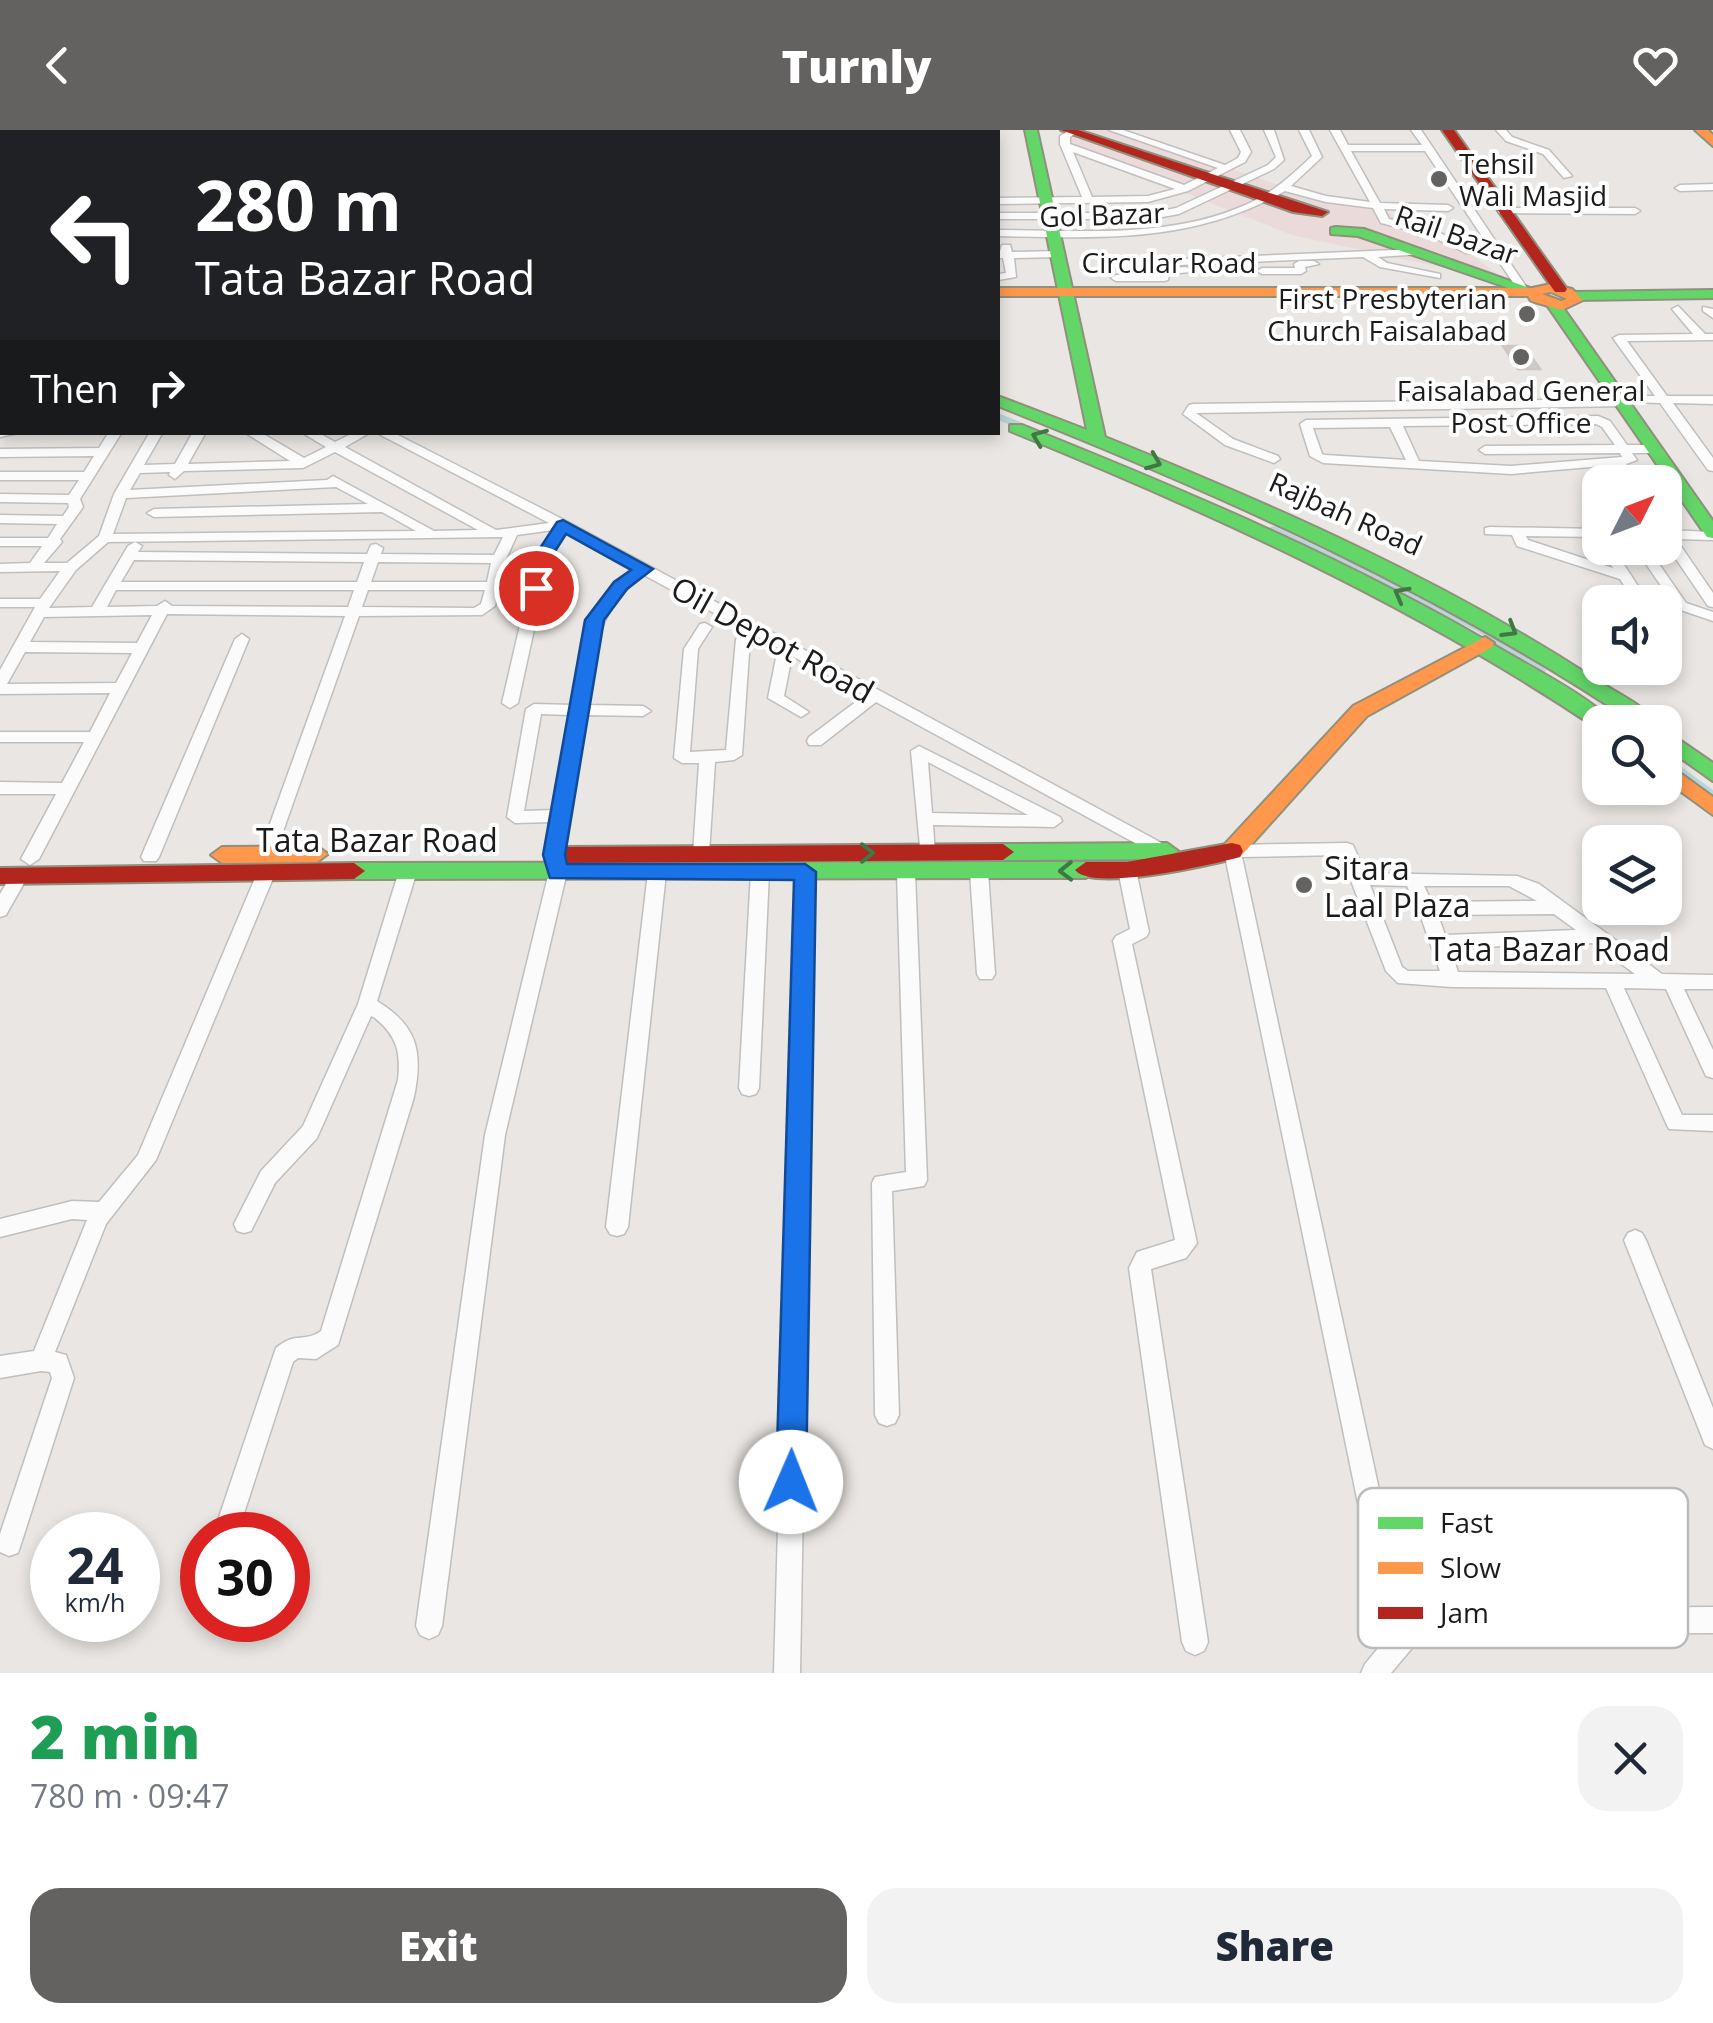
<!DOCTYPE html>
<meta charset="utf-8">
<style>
:root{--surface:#fff;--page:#f2f2f3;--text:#1f2937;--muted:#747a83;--accent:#636261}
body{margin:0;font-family:"Open Sans",sans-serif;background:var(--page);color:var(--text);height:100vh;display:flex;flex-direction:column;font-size:38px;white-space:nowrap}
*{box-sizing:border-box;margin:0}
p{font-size:32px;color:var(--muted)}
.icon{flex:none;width:55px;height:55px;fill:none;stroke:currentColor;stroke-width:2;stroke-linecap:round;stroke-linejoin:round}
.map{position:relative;height:1543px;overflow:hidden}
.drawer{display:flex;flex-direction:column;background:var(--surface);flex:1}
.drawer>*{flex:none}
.top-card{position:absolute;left:0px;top:0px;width:1000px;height:305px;box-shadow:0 5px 15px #0003;background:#202124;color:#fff;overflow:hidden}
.needle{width:65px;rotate:48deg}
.buttons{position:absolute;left:1582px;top:335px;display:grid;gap:20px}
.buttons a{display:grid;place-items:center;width:100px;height:100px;border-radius:20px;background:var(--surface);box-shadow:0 5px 15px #0003;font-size:50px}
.speed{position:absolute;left:30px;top:1382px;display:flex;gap:20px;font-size:50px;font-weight:700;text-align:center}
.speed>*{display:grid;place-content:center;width:130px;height:130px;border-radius:50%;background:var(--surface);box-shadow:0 5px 15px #0003;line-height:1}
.speed small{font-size:25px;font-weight:400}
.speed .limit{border:15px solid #d22;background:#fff;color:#111}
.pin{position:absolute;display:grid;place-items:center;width:85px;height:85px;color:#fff;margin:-42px;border:5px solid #fff;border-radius:50%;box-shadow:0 2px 10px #0007}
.me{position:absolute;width:110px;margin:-55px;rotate:1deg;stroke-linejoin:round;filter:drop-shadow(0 0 8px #0008)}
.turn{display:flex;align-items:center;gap:35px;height:210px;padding:0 30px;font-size:45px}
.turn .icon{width:130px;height:130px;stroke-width:2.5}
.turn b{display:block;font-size:70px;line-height:85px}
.then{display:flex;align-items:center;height:95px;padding:0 30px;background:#0003;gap:20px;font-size:38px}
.round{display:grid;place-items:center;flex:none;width:105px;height:105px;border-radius:30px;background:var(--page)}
.head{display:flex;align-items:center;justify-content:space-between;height:170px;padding:0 30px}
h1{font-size:60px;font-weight:800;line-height:75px;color:#1e9e55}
.cta{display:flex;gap:20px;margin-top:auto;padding:20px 30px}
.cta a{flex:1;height:115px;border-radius:30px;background:var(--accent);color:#fff;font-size:40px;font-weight:800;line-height:115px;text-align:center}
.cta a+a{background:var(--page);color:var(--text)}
header{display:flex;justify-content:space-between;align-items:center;height:130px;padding:0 30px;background:var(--accent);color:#fff;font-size:45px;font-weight:800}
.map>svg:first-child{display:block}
.commercial{fill:#eadada}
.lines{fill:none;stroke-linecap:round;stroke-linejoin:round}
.canal{fill:#b9d5d9;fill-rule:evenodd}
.building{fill:#cecac8;stroke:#ccc8c5;stroke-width:2.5}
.street-casing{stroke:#c0bfbe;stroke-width:3}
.fast-casing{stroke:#90907d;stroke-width:4}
.slow-casing{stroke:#90907d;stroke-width:4}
.jam-casing{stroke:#90907d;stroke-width:4}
.street{fill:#fcfbfb;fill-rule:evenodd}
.fast{fill:#63d668;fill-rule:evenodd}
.slow{fill:#ff974d;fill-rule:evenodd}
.jam{fill:#b3261e;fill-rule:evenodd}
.oneway{stroke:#3f7842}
.route{fill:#1a73e8;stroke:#114b97;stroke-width:2.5}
.poi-dot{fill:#636261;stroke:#fff;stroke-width:4}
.labels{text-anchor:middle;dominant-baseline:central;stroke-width:8;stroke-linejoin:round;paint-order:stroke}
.far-poi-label{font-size:28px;fill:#1b1b1b;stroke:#fff;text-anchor:start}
.far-street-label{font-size:28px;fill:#1b1b1b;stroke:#fff}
.street-label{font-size:32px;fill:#1b1b1b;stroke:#fff}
.poi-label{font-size:32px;fill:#1b1b1b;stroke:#fff;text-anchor:start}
.key{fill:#fff;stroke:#bbb;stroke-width:2.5}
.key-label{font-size:28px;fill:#1b1b1b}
</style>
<header><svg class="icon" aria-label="back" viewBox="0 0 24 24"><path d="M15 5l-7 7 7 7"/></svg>Turnly<svg class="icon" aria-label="heart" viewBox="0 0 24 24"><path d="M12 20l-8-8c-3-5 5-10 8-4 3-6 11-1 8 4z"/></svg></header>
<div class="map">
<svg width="1713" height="1543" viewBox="0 0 1713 1543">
<rect width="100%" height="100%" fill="#e9e6e3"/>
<polygon class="commercial" points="1068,0 1116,0 1320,69 1378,78 1466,120 1505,151 1292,105 1070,17"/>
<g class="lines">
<g class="canal">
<polygon points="281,0 294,0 296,2 285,2"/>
<polygon points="998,283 1035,298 1036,300 1027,302 998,290"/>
<polygon points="1274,396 1486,496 1546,540 1545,543 1535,543 1478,502 1270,401 1270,397"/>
<polygon points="1665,625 1713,660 1713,672 1665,637"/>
</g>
</g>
<polygon class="building" points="1503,216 1524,216 1540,239 1518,239"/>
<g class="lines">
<defs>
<g id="street">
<polygon points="28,0 41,0 43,2 31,2"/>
<polygon points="569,0 579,0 579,2 570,2"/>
<polygon points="760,0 760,2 633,1 634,0"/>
<polygon points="821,0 946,0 948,2 821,2"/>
<path d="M1070,0l8,2 -8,5v7l114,41 34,-17 -109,-38h14l102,35 13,-7 3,-6 -11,-22h10l11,22 -6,10 -57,29 -40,11 -150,2v-6l84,-1 -22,-53v-8zM1073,22l102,37 -27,7 -56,1z"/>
<polygon points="1264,0 1274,0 1284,30 1274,39 1179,84 1151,89 998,89 998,83 1151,83 1176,78 1268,35 1276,27"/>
<path d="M1299,0h10l13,27 -31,29 35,10 44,6 -40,-72h10l8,15h74l-11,-15h10l106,158 -1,2h-8l-93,-139h-74l29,52 68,2 5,3 -5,3 -64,-2 5,10 47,12 38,18v4h-8l-38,-18 -47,-12 -8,-15 -47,-6 -41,-11c-92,53 -184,47 -287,45v-6c81,0 169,9 245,-24 27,-11 48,-30 69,-50z"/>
<polygon points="1496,0 1506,0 1512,7 1549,20 1572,46 1564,48 1543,24 1506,11"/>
<polygon points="2,26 2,32 0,33 0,27"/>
<rect x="0" y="46" width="2" height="6"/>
<polygon points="1713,54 1713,60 1680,61 1675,58 1680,55"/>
<polygon points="1503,78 1635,78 1640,81 1635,84 1499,83 1498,81"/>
<polygon points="0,96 2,97 2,103 0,103"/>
<polygon points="1002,115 1010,115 1012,122 1058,121 1063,124 1058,127 1014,128 1016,147 998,150 998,144 1006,143 1003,128 998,128"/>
<polygon points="1418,119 1422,120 1422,124 1378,127 1387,133 1440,144 1440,148 1380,137 1363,127 1111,138 1106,135 1111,132"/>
<polygon points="1299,131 1314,131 1319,134 1305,137 1306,141 1301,144 1262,144 1257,141 1262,138 1295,138 1294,134"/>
<polygon points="1186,137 1191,140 1190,142 1169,144 1168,150 1164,151 1116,151 1111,148 1116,145 1159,145 1160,139"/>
<polygon points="1678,176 1705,204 1713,204 1713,210 1627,211 1667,266 1713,266 1713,274 1673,273 1713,328 1713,341 1708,340 1660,273 1630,272 1630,266 1655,266 1613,208 1619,205 1693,204 1672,179"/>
<polygon points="1703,177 1713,179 1713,188 1703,181"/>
<rect x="0" y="181" width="2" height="6"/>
<rect x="0" y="201" width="2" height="6"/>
<rect x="0" y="224" width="2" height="6"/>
<polygon points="2,263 2,273 0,274 0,264"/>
<polygon points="1623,269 1627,270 1627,276 1196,283 1233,309 1278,326 1280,329 1274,333 1225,315 1183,284 1189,275 1193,274"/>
<rect x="0" y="280" width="2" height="8"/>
<path d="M1598,286l12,5 17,24h28l6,4 -6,4h-23l5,7 -11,4 13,18h-12l-13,-17 -103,9 -188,-11 -13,-7 -10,-32 6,-4zM1596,294l6,3 13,18 -130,1 -6,4 6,4 135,-1 2,4 -111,9 -92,-5 -16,-35zM1390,297l16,33 -81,-5 -3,-1 -9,-26z"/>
<polygon points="0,299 2,302 23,302 0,307"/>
<path d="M109,302h13l-42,67 3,8 -23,32 2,3 -18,21h23l32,-27 15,-42 36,-62h13l-19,33 31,-1 18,-32h13l-18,32 102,-3 -46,-29h16l44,26 22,-11 -25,-15h16l18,10 20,-10h16l-26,15 151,83 53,-7 -174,-91h17l176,90 601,325 2,4 -8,6 -6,-2 -281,-153 -55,43h-12l-2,-4 2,-4 56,-42 -73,-39 -8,40 25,16 -8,5 -33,-19 10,-50 -134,-73c-50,36 -47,74 -56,130l55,1 8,5 -8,5 -57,-1 -24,140 5,17 -62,263 -63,491 -4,9 -9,4 -9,-4 -4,-9 69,-491 64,-263 -3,-17 5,-33 -36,1 -8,-6 19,-108 8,-5 39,1c10,-60 8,-97 61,-136l-69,-37 -15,24 -32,147 -8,5 -8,-5 34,-147 17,-26 -36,5 -11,24 -11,47 -13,9 -123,1 -84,238 -8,6 -8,-6 86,-238 -178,-2 -128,245 -9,6 -9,-6 35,-65h-56v-12l62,1 22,-41h-84v-10h90l20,-39 -110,1v-24l35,-63h-35v-8h40l20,-28 -60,1v-8l30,-1 12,-17h-42v-8h48l9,-14 -57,-1v-8l63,1 6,-9 -1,-4 -68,-1v-8l69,1 10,-15h-79v-8h84l10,-16 -94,1v-8l99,-1zM335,322l143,78 -44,1 -101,-55 -6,4 -197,10 10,-17 30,-1 -1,3 6,4 9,-8 119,-3zM336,357l32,17 -214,5 -7,4 7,4 228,-5 34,19 -303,3 13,-36zM503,407l-9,18 -113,-1 2,-6 -7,-4 -5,1 -4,9 -229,-2 4,-6 -7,-4 -7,4 -36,61 -43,1 27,-38 32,-28zM134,430l230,2 -7,20h-236zM378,432l113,1 -4,19h-116zM116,460h238l-6,17 -176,-1 -7,-5 -8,5 -50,1zM368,460h117l-4,14 -7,4 -112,-1zM152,485l-15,28 -107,-1 14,-25zM25,522l107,1 -16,30 -109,1zM541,584l30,1 -17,95 -30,1z"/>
<polygon points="1490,397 1600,399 1600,407 1526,406 1528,410 1613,438 1600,418 1613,418 1638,456 1668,466 1635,418 1648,418 1686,473 1713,482 1713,491 1628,462 1620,449 1517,416 1512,405 1485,404 1485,398"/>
<polygon points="1665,400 1713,402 1713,410 1676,409 1713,463 1713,477 1708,476 1665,413"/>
<polygon points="705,493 712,497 698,519 690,622 726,620 736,509 743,504 750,509 742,625 734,630 715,632 709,724 701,730 693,724 699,633 682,633 674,628 684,519 700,494"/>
<polygon points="242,504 249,509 159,727 156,731 144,731 141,727 235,509"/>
<path d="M919,616l141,71 2,4 -8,6 -121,-2 2,28 -2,4h-12l-10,-106zM928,632l100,53 -96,-2z"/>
<path d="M1347,713l6,2 12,28 152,3 22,8 123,90 51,1v14h-29l29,61v28l-7,-2 -40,-87 -42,-1 58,127h31v16l-44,-2 -3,-6 -60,-135 -154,-1 -54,-4 -12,-12 -45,-116 -99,2 157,725 9,16 13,11 292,-2v26l-290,2 -32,38h-30l4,-9 34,-41 -9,-7 -15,-30 -151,-735 8,-6zM1370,755l37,1 11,23 22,62h-32l-6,-4zM1424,756h85l28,15 -105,1zM1554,784l22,16 -131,5 -7,-20zM1593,813l42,31 -177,-2 -8,-24z"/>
<polygon points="1127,734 1136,740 1149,802 1146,807 1132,814 1197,1113 1186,1128 1151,1139 1208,1512 1204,1521 1195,1525 1186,1521 1182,1512 1129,1138 1137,1122 1175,1110 1113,811 1116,806 1130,799 1118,740"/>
<polygon points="267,735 276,741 156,1030 106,1094 55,1222 66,1225 74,1248 21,1414 18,1423 9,1426 0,1422 0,1404 52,1248 50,1242 41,1241 0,1248 0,1226 34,1221 87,1090 72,1089 0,1107 0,1089 72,1071 99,1072 138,1025 258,741"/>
<path d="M408,735l9,6 -40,130c41,25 46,51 37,96l-76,248 -22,14 -18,-1 -5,4 -56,173h-24l63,-187c20,-17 28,-5 45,-17l77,-251c3,-28 -1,-44 -23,-62l-4,-2 -54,122 -42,45 -24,48 -7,2 -7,-2 -3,-7 27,-53 42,-45 55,-122 41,-133z"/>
<polygon points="760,736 769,742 759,958 756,964 749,966 742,964 739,958 751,742"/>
<polygon points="805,736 814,742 800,1543 774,1543 796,742"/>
<polygon points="979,736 988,742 995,844 992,849 980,849 977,844 970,742"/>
<polygon points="657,737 666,743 628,1097 624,1104 617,1106 610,1104 606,1097 648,743"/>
<polygon points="906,737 915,743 927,1050 924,1056 892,1061 899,1285 895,1293 887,1296 879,1293 875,1285 872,1053 875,1047 906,1042 897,743"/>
<polygon points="19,740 28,746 6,785 0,787 0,764 13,742"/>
<polygon points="1635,1100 1642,1103 1646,1110 1713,1278 1713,1319 1705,1315 1624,1110 1628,1103"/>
</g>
<g id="fast">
<polygon points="302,0 320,0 321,2 304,2"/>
<path d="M1025,0h12l68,307c168,68 337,142 490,242 18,12 49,26 61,43h-23c-199,-133 -413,-228 -635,-316v-10l89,34z"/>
<polygon points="1336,97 1364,99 1541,162 1529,165 1358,106 1331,104 1331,98"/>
<polygon points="1713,160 1713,168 1575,170 1568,166 1575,162"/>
<polygon points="1549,172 1559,172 1713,391 1713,408 1707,407 1547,175"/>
<path d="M1010,295h12c167,67 333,137 489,230 26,15 83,45 101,67l-17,5c-184,-123 -381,-213 -585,-296z"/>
<polygon points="1665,600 1713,633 1713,651 1665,617"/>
<polygon points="1167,713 1178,721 1167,729 1003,730 992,722 1003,714"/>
<polygon points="1086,732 1097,740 1086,748 354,749 343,741 354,733"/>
</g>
<g id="slow">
<polygon points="1695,0 1708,0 1713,5 1713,16"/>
<rect x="0" y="75" width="2" height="8"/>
<path d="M1551,154l21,5 11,11 -21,10 -31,-9 -3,-5h-530v-8h534zM1551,162l16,7 -6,2 -19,-7z"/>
<polygon points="1485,507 1494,513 1492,517 1367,586 1240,727 1224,727 1221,721 1224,715 1353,576"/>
<polygon points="1665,632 1713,667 1713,685 1665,650"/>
<polygon points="317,716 328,724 317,732 222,733 211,725 222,717"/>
</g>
<g id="jam">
<polygon points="1061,0 1078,0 1328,82 1322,86 1293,82"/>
<polygon points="1442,0 1454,0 1567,159 1565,162 1555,162"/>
<path d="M1232,713l8,2 3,6 -3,6c-28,8 -148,35 -165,13l11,-8h41z"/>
<polygon points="1003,714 1014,722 1003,730 562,733 551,725 562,717"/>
<polygon points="354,733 365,741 354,749 0,754 0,738"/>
</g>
</defs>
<use href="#street" class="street-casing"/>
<use href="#fast" class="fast-casing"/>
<use href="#slow" class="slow-casing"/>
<use href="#jam" class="jam-casing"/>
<use href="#street" class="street"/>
<use href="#fast" class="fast"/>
<use href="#slow" class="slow"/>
<use href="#jam" class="jam"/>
</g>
<defs><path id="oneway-chevron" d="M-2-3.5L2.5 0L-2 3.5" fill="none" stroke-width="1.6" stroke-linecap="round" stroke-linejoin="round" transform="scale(2.5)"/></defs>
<g class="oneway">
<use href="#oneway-chevron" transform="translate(1039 307) rotate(-158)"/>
<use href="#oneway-chevron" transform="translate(1154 332) rotate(22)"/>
<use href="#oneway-chevron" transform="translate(1401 464) rotate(-151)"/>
<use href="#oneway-chevron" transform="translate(1510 500) rotate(31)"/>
<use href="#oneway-chevron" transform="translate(867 723)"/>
<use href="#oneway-chevron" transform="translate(1066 741) rotate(179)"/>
</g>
<polygon class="route" points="563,390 653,439 627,459 604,490 565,725 567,734 805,734 816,742 806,1352 802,1363 791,1368 780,1363 776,1352 794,750 550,748 543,725 585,490 614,452 631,440 566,404 552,426 545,458 529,462 535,426 557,392"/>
<g class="poi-dot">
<circle cx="1439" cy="49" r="10"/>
<circle cx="1527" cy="184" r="10"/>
<circle cx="1521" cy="227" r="10"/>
<circle cx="1304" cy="755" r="10"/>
</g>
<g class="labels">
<g class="far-poi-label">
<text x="1459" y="33">Tehsil<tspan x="1459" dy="32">Wali Masjid</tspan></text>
<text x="1507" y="168" text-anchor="end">First Presbyterian<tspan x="1507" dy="32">Church Faisalabad</tspan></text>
<text x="1521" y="260" text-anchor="middle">Faisalabad General<tspan x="1521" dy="32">Post Office</tspan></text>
</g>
<g class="far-street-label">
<text transform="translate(1102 84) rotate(-2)">Gol Bazar</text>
<text transform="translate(1457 104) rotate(19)">Rail Bazar</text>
<text x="1169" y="132">Circular Road</text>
<text transform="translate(1346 383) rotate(24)">Rajbah Road</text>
</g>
<g class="street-label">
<text transform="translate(773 509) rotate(29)">Oil Depot Road</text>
<text x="377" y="709">Tata Bazar Road</text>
<text x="1549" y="818">Tata Bazar Road</text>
</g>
<g class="poi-label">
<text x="1324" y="737">Sitara<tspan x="1324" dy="37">Laal Plaza</tspan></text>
</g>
</g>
<rect x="1358" y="1358" width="330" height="160" rx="15" class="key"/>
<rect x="1378" y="1387" width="45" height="12" fill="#63d668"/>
<rect x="1378" y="1432" width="45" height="12" fill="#ff974d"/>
<rect x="1378" y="1477" width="45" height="12" fill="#b3261e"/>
<g class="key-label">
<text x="1440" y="1403">Fast</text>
<text x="1440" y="1448">Slow</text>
<text x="1440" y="1493">Jam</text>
</g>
</svg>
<div class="buttons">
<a><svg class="needle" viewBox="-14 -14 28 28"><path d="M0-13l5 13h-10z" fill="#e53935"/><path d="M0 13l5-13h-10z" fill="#747a83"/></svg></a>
<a><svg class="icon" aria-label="sound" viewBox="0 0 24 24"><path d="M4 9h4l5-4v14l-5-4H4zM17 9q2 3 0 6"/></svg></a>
<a><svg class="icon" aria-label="search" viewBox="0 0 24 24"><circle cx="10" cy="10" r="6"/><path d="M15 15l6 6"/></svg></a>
<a><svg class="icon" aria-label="layers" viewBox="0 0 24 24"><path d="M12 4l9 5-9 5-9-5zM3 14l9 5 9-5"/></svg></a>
</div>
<div class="speed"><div>24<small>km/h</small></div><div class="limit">30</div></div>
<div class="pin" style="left:536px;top:458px;background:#d93025"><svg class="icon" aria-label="arrive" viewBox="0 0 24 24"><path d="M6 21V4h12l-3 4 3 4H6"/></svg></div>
<svg class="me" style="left:791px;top:1352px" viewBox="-20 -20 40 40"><circle r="19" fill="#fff"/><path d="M0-13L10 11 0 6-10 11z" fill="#1a73e8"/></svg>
<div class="top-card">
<div class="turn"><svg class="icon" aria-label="left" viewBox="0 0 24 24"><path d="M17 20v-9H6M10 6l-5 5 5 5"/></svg><div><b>280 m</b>Tata Bazar Road</div></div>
<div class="then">Then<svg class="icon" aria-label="right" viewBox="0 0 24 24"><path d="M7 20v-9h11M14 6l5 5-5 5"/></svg></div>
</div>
</div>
<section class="drawer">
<div class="head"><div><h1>2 min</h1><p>780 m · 09:47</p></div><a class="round"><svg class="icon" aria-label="close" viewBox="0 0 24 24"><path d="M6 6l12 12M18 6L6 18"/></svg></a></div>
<div class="cta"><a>Exit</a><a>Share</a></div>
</section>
